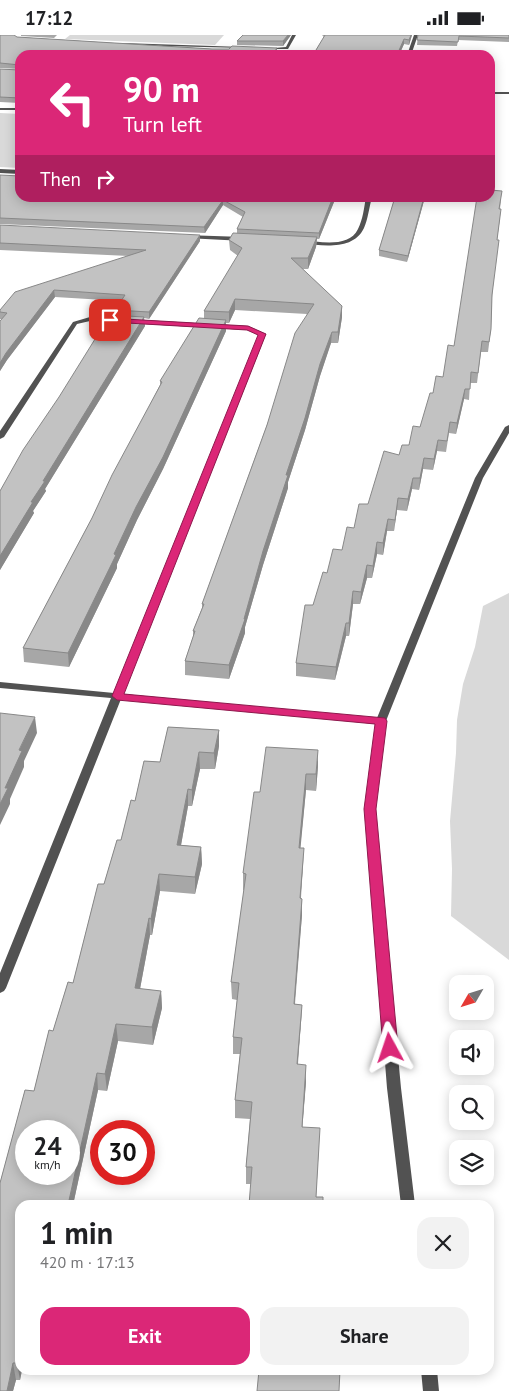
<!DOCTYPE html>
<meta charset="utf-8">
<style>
:root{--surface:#fff;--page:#f2f2f2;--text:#202124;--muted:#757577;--accent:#db2777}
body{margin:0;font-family:"PT Sans",sans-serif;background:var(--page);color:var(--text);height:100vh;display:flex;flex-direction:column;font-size:19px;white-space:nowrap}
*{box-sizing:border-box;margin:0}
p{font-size:16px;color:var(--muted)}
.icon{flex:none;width:28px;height:28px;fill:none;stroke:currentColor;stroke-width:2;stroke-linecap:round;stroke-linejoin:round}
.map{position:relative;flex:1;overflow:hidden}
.drawer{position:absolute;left:15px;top:1165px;width:479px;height:175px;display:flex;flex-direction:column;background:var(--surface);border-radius:15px;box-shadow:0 2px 12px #0003}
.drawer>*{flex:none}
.banner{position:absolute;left:15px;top:15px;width:480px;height:152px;border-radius:15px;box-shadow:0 2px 12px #0003;background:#db2777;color:#fff;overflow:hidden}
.needle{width:32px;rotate:231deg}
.controls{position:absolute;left:449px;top:940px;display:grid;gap:10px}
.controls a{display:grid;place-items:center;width:45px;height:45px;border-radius:10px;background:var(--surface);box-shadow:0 2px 12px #0003;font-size:25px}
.speed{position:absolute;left:15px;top:1085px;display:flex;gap:10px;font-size:25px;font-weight:700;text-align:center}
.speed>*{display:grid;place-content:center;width:65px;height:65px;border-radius:50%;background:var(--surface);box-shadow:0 2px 12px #0003;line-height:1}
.speed small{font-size:12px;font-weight:400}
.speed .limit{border:8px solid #d22;background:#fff;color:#111}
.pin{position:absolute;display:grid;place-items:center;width:42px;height:42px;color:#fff;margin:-21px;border-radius:10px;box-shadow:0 2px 8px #0006}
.me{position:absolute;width:55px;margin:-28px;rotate:355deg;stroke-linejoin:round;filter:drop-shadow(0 0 4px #0008)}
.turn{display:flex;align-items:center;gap:18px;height:105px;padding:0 25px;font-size:22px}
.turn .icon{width:65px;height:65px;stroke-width:2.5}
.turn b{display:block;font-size:35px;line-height:42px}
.then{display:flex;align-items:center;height:48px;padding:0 25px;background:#0003;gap:10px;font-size:19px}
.round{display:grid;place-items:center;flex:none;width:52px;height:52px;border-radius:15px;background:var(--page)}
.summary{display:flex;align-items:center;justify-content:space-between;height:85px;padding:0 25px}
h1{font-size:30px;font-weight:700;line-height:38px}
.cta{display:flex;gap:10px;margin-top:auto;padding:10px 25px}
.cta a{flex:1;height:58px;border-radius:15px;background:var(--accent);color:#fff;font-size:20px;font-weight:700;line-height:58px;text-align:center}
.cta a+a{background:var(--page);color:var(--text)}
.status{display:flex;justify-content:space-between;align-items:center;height:35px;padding:0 25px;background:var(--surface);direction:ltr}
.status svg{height:14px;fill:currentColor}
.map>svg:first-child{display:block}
.green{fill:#d9d9d9}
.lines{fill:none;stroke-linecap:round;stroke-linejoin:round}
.street{fill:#525252;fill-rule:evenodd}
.wall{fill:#a7a7a7;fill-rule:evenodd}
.shaded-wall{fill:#888}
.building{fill:#c2c2c2;stroke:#888;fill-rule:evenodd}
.route{fill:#db2777;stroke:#8e194d}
</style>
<div class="status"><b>17:12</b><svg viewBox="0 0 49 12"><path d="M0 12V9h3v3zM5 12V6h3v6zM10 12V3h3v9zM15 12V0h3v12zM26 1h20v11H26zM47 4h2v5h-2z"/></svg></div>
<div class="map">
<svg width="509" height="1356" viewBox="0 0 509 1356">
<rect width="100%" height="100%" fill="#fff"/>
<g class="green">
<polygon points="70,0 224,0 215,10 65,4"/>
<polygon points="0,78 20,79 20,133 0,132"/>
<polygon points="509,558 509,925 451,881 452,834 450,786 456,718 457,685 463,649 475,612 483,571"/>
</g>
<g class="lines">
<g class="street">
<polygon points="292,0 296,0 288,14 263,14 286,12"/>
<polygon points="414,0 418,0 411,20 407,20"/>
<polygon points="122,8 243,12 245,13 123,10"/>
<rect x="490" y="57" width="19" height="2"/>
<rect x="0" y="73" width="20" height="2"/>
<polygon points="0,134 20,135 20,139 0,138"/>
<path d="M366,162h6c-3,11 -4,22 -8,31 -11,23 -41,17 -61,16l-3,-2 3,-2c17,2 46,8 55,-11 5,-10 6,-21 8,-32z"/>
<polygon points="184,200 244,202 247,204 244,206 186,203 183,201"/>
<polygon points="90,282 248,291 266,299 123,659 377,683 475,443 505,392 509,390 509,398 483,443 386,686 375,774 401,1053 415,1170 401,1170 387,1053 365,774 376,689 121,664 6,953 4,956 0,958 0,938 111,663 0,653 0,647 114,658 259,300 247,295 90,286 77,289 4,402 0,404 0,396 73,287"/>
<polygon points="421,1335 437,1335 439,1356 423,1356"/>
</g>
</g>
<g class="wall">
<polygon points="0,0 17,2 277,18 275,20 20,20 20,68 0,67 0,34 19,35 20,34 0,33"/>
<polygon points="21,0 57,0 54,3 21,1"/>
<polygon points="291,0 283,11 237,10 237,6"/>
<polygon points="322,0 412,0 409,10 404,9 399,20 313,20 324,2"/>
<polygon points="418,0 509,0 509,7 458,5 457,11 417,10"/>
<polygon points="0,140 20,162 336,162 319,204 317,204 316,212 308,234 302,234 342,271 342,282 338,308 331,308 320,341 305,395 288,447 288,453 263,530 245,592 245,598 229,644 185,640 185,626 193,602 193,596 202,573 202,569 307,279 235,275 229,288 226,288 226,296 163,434 137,485 117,529 117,533 69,632 24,627 23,613 92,483 160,350 160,346 204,283 204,276 238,221 230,215 229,205 237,198 237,194 243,182 223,170 205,198 0,189"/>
<polygon points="395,162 425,162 407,227 379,221 379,215"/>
<polygon points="501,164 500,174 500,183 497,205 492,263 491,294 488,317 481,317 477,348 470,348 469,365 464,364 456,399 449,398 446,417 437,416 433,435 423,434 419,455 412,454 407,476 397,475 394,496 387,496 383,520 377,519 372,543 367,543 360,569 353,569 349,601 346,601 335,645 296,641 296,628 313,570 327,538 342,515 354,493 399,420 409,410 420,392 433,358 443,342 454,311"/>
<polygon points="0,190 200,206 149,284 144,283 145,291 45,454 46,456 33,476 34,478 0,535 0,456 116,280 115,275 121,266 55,262 7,325 0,336 0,286 2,284 0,284 0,275 129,221 0,215"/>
<path d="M168,692l51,3v16l-4,23h-15l-8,37h-4l-7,39 20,2 1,17 -7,30 -35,-3 -8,44h-2l-10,54 21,2 1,17 -9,37 -35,-4 -11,50 -9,-1 -25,115h-53v165h2l-2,10h-4l-3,11h-13v-208l25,-93 9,1 15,-61 4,1 15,-49 5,1 25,-99h6l13,-44h4l10,-40 4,1 9,-40 16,1zM26,1096h43v43h-43z"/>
<polygon points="318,731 316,756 306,755 300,813 303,830 301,863 302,864 302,880 295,969 302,970 301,987 298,1029 306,1047 302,1092 319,1110 316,1162 323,1170 251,1149 246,1149 246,1132 250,1084 235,1083 235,1065 240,1019 233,1019 233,1002 237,965 232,964 231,947 244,855 243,855 243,838 260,757"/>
</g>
<g class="shaded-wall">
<polygon points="288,0 291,0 283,11 283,6"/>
<polygon points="411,0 412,0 409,10 409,5"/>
<polygon points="404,4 404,9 399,20 397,20"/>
<polygon points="277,13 277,18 275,20 272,20"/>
<polygon points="333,162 336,162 319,204 319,198"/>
<polygon points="424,162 425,162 407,227 408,221"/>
<polygon points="223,165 223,170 205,198 204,192"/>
<polygon points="200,200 200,206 149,284 149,277"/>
<polygon points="317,202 316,212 308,234 308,223"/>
<polygon points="54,255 55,262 7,325 0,336 0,328 6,318"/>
<polygon points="235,264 235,275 229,288 229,277"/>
<polygon points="342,271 342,282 338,308 338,297"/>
<polygon points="144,282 145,291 45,454 46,456 33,476 34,478 0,535 0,521 43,446"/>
<polygon points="226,285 226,296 163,434 137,485 117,529 117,533 69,632 68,618 136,472"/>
<polygon points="332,297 331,308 320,341 305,395 288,447 288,453 263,530 245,592 245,598 229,644 229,630 244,584 263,516 320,329"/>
<polygon points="465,354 464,364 456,399 457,388"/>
<polygon points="438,405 437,416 433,435 434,424"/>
<polygon points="424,423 423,434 419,455 420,443"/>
<polygon points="413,443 412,454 407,476 408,464"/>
<polygon points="398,463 397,475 394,496 395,485"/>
<polygon points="388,484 387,496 383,520 383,508"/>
<polygon points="377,507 377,519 372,543 373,531"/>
<polygon points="367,530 367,543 360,569 361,557"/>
<polygon points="353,556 353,569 349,601 349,588"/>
<polygon points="346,588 346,601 335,645 336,632"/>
<polygon points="35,682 37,698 24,726 24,732 10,764 10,769 0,790 0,769 5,753 19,715"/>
<polygon points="219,695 219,711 215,734 214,718"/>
<polygon points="318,715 318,731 316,756 316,739"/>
<polygon points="199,717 200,734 192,771 192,755"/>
<polygon points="306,739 306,755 299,829 299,813"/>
<polygon points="188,754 188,771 178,827 177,810"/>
<polygon points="201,812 202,829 195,859 195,842"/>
<polygon points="304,813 303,830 299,880 300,863"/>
<polygon points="159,839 160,856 152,900 151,884"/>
<polygon points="302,864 302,880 293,986 294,969"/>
<polygon points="149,883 150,900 137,970 135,953"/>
<polygon points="161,956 162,973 153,1010 152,992"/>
<polygon points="302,970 301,987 296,1046 297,1029"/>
<polygon points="116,989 118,1006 107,1056 105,1039"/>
<polygon points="306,1030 306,1047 301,1109 302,1092"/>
<polygon points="97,1038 98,1055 73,1170 68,1170"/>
<polygon points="20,1314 20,1335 22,1335 20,1345 17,1328"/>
<polygon points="13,1328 16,1345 13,1356 7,1356"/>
</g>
<g class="building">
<polygon points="0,0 14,0 17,2 212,14 229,14 232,11 277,13 272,20 20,20 20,30 0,28"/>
<polygon points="243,0 288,0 283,6 237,6"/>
<polygon points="325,0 411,0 409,5 404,4 397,20 313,20"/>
<polygon points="418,0 509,0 509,3 459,1 458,7 417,5"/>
<polygon points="0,34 19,35 20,34 20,63 0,62"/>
<polygon points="0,140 20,141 20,162 333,162 319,198 237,194 245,177 223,165 204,192 0,183"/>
<polygon points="490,155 502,156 499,174 501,174 497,205 499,205 492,260 491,294 489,307 482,306 478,338 471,337 470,354 465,354 457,388 450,387 447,406 438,405 434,424 424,423 420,443 413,443 408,464 398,463 395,485 388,484 383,508 377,507 373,531 367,530 361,557 353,556 349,588 346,588 336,632 296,628 305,570 313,570 323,537 327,538 333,514 342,515 347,492 354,493 359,469 368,469 384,416 399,420 402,410 409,410 413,391 420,392 430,358 433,358 436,341 443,342 448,310 454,311 477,162 490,162"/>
<polygon points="395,162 424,162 408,221 379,215"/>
<polygon points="0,190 200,200 149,277 115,275 125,260 54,255 6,318 0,328 0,286 7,278 0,277 0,275 15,257 146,215 0,208"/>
<polygon points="233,198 317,202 308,223 291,223 342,271 338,297 332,297 320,329 305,383 286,440 288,440 263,516 244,584 245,584 229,630 185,626 195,596 193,596 204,569 202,569 267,390 295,298 314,269 235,264 229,277 204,276 242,213 229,205"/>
<polygon points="110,280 144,282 43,446 45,446 31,467 33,467 0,521 0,456 23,415 59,362"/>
<polygon points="199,283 226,285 163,422 136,472 114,519 116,520 68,618 23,613 92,483 112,440 162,347 160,346"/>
<polygon points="0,678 35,682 19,715 22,716 5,753 8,753 0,769"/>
<path d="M168,692l51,3 -5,23 -15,-1 -7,38 -4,-1 -11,56 24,2 -6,30 -36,-3 -8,45 -2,-1 -14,70 26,3 -9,36 -36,-3 -11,50 -8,-1 -29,132h-48v144l-3,14h-4l-6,28h-7v-208l25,-93 9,1 15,-61 4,1 15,-49 5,1 25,-99h6l13,-44h4l10,-40 4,1 9,-40 16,1zM26,1096h43v43h-43z"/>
<polygon points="266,712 318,715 316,739 306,739 299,813 304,813 300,863 302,864 294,969 302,970 297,1029 306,1030 302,1092 320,1093 316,1162 323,1162 323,1170 249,1170 252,1132 246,1132 252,1067 235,1065 242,1003 233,1002 239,948 231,947 246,839 243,838 254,757 260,757"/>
<polygon points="259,1335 340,1335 339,1356 257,1356"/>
</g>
<polygon class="route" points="107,283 248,291 266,299 124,659 385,683 387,686 376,774 398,1013 396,1017 390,1019 385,1017 383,1013 364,774 375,689 117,665 112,661 258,300 247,295 110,287 107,287"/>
</svg>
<div class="controls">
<a><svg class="needle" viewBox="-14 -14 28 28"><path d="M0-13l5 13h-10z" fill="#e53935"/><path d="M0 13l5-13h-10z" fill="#757577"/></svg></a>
<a><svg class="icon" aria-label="sound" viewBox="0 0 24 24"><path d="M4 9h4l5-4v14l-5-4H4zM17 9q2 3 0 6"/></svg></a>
<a><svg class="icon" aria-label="search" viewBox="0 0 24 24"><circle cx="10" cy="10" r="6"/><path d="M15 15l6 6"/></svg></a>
<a><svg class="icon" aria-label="layers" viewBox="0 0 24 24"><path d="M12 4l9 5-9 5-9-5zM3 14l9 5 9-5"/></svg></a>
</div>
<div class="speed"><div>24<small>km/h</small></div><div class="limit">30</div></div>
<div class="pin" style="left:110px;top:285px;background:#d93025"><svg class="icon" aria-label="arrive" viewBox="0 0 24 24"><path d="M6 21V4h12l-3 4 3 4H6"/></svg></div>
<svg class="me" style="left:390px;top:1013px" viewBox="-20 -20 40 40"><path d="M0-17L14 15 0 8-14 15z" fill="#db2777" stroke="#fff" stroke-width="4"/></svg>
<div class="banner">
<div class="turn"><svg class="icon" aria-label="left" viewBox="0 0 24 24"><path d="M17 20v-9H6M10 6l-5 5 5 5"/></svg><div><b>90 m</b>Turn left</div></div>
<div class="then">Then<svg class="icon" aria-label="right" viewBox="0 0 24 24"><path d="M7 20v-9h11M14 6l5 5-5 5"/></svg></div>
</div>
<section class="drawer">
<div class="summary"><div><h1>1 min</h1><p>420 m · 17:13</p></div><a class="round"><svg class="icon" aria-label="close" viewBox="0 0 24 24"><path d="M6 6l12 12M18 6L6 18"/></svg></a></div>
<div class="cta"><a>Exit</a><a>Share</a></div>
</section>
</div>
